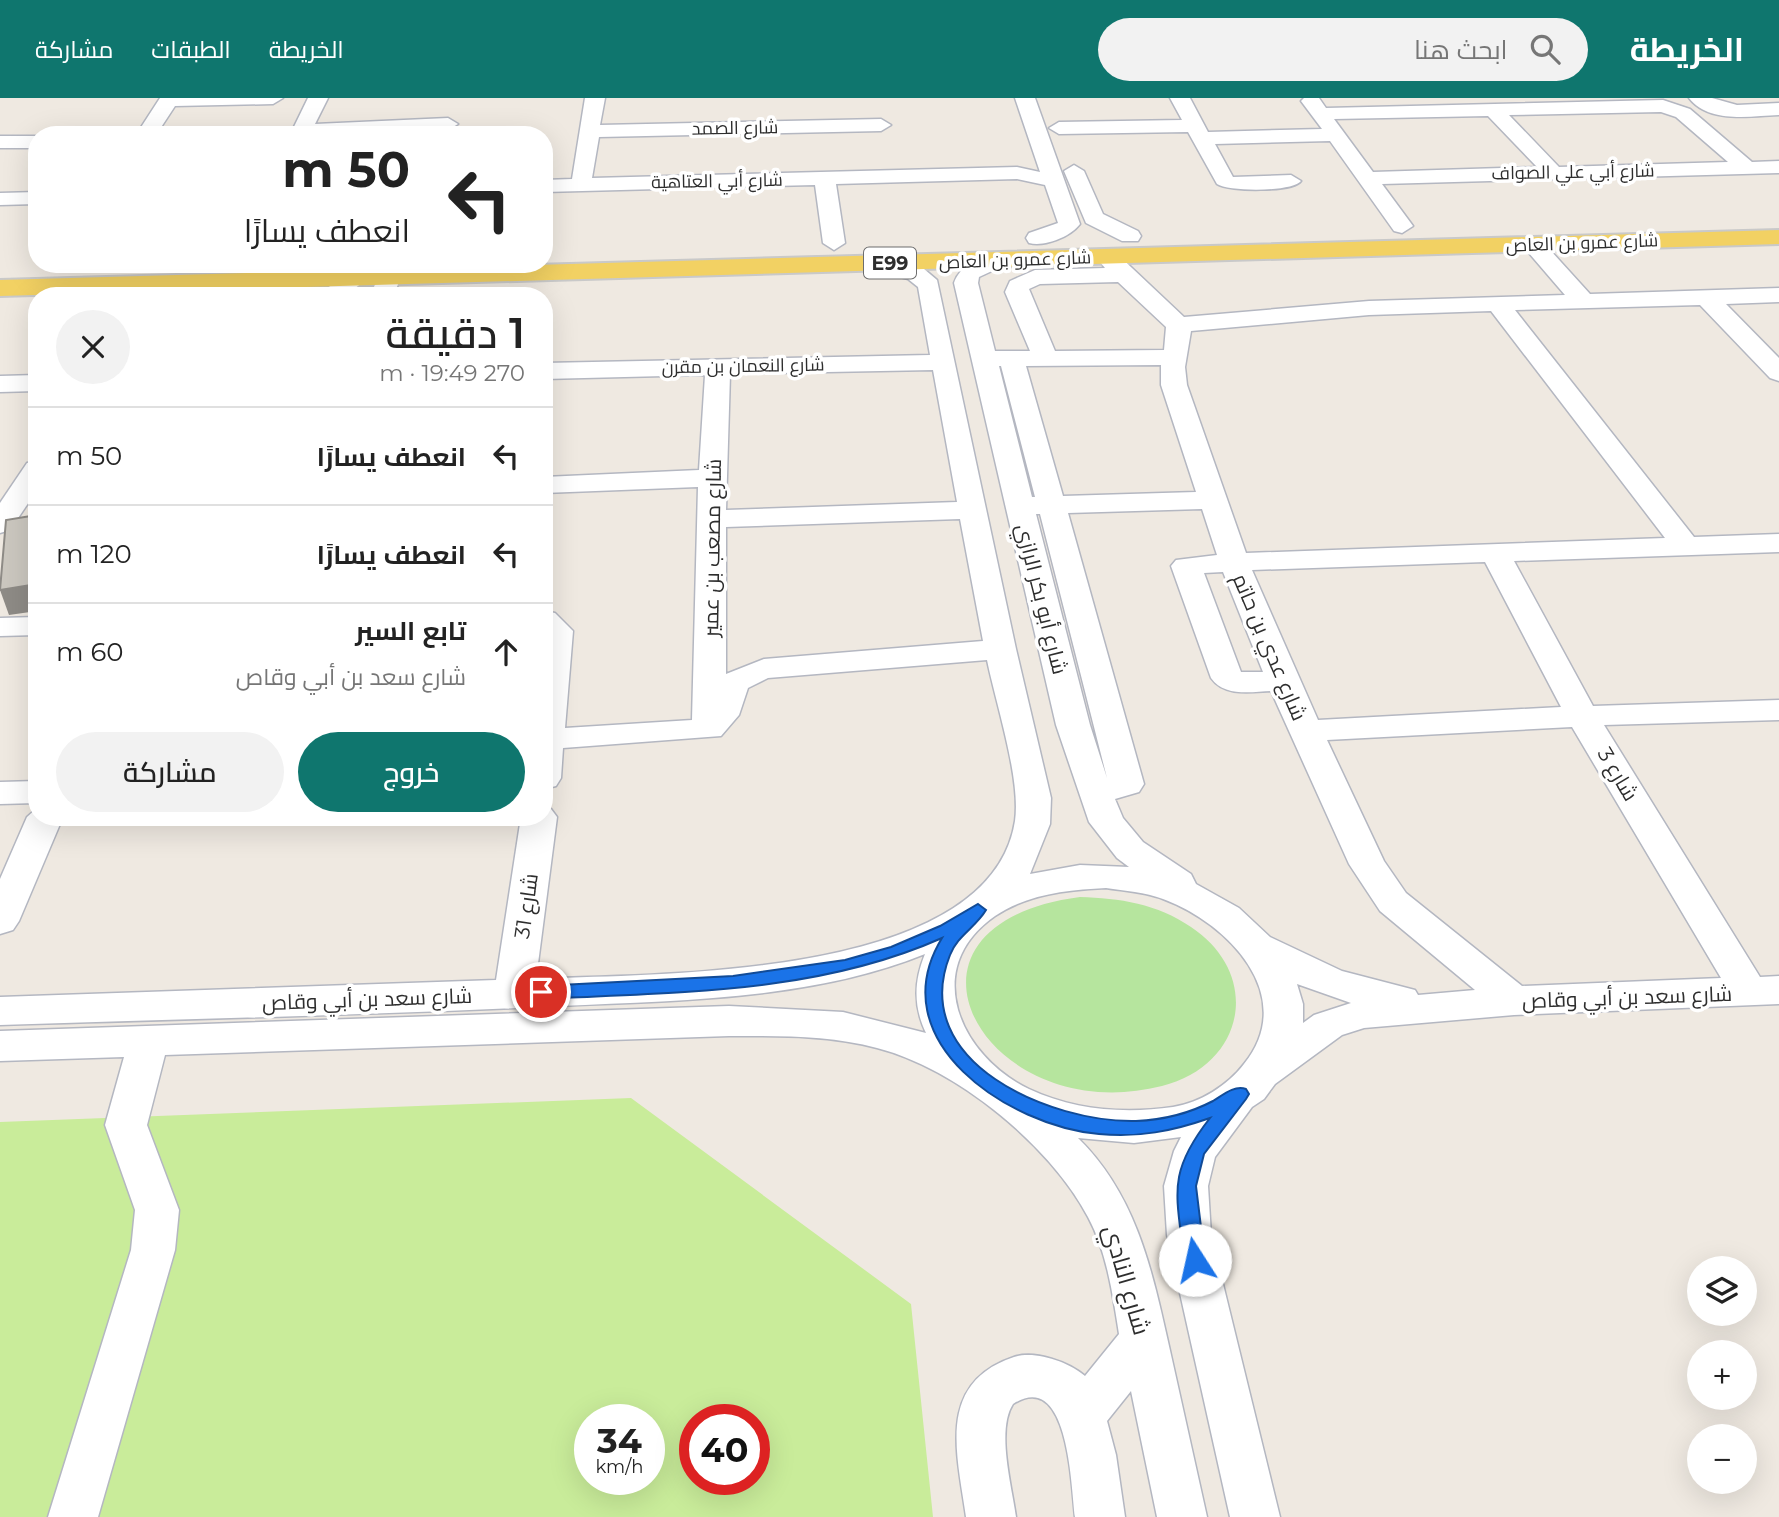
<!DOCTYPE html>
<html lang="ar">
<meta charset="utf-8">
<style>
:root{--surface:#fff;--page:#f2f2f2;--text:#222;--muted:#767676;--line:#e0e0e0;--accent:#0f766e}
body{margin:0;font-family:Montserrat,Cairo,sans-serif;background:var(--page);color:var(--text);direction:rtl;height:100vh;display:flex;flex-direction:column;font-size:26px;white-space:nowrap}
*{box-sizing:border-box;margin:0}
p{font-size:23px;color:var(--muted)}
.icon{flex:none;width:38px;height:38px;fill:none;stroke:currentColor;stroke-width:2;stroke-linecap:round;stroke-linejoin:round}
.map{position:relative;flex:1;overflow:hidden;direction:ltr}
.sheet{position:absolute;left:28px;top:189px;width:525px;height:539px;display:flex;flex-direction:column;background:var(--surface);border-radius:28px;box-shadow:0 7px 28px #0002;direction:rtl}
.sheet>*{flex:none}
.top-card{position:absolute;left:28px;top:28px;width:525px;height:147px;border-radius:28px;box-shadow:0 7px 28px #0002;direction:rtl;background:#fff;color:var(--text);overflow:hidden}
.fabs{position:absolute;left:1687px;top:1158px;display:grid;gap:14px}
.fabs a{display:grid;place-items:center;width:70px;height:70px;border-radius:50%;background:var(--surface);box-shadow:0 7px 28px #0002;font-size:35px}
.speed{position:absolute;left:574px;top:1306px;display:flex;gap:14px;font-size:35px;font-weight:700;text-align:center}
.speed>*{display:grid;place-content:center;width:91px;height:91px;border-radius:50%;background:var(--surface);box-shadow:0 7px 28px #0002;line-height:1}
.speed small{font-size:18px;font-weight:400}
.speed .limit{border:10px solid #d22;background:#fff;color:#111}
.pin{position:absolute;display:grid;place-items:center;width:60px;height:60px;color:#fff;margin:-30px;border:4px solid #fff;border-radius:50%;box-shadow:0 2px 7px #0007}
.me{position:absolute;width:77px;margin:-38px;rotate:350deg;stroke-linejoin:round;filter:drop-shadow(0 0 5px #0008)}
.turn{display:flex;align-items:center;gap:24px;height:147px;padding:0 28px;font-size:32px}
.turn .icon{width:91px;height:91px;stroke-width:2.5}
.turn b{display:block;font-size:49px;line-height:60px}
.round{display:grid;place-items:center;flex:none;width:74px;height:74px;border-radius:37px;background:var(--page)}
.headline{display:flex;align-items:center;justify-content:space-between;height:119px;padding:0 28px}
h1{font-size:42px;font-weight:600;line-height:52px}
.action{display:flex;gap:14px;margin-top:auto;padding:14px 28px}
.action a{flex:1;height:80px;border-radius:42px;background:var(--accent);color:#fff;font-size:28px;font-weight:600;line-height:80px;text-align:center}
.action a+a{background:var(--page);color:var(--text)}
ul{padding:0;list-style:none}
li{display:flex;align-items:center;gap:21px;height:98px;padding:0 28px;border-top:2px solid var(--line)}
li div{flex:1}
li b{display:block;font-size:26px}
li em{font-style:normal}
header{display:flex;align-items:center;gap:42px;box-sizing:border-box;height:98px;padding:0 35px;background:var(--accent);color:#fff}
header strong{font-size:33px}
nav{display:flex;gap:38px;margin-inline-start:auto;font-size:24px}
.search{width:490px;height:63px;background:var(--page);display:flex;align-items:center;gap:18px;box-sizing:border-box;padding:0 24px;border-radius:38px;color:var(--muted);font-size:26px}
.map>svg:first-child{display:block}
.green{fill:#b6e59e}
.pitch{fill:#c9ec9a;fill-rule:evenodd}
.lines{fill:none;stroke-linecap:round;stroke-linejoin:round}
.minor-casing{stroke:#b4b7c1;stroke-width:3}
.major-casing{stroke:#c9c9c9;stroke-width:4}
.minor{fill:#fff;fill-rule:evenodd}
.major{fill:#f2d163;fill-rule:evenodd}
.shaded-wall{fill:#8e8b86}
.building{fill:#cbc7bf;stroke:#8e8b86;stroke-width:2}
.route{fill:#1a73e8;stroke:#114b97;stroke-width:2}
.labels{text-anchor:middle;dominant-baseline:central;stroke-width:7;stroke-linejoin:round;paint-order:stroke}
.far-street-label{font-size:18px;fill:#2e2e2e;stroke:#fff}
.shield{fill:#fff;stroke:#6d6d6d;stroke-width:2}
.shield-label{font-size:19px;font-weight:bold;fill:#2e2e2e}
.street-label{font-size:21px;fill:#2e2e2e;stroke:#fff}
.near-street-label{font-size:24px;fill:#2e2e2e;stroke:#fff}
</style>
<header>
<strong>الخريطة</strong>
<div class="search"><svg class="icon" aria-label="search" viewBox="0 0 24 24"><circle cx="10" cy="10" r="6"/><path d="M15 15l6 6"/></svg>ابحث هنا</div>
<nav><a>الخريطة</a><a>الطبقات</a><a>مشاركة</a></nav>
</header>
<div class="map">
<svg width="1779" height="1419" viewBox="0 0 1779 1419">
<rect width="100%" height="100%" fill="#efe9e1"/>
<path class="green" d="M1080,799c39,1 78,7 111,30 72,48 54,138 -29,159 -177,45 -294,-161 -82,-189z"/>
<path class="pitch" d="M631,1000l280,206 22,213h-933v-395zM590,1321h59v60h-59zM695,1321h59v60h-59z"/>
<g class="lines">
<defs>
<g id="minor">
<polygon points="160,0 283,0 273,6 175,8 156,37 136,37"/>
<polygon points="308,0 328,0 315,26 448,20 458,26 448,32 290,37"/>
<path d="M585,0h20l-5,27 281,-6 10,6 -10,6 -282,6 -7,41 425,-11 23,5 -25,-74h20l45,126c-10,13 -35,23 -51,19l-3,-5 3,-5 29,-10 -13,-38 -28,-6 -181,5 9,59 -11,7 -11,-7 -8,-58 -271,7v-12l28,-1z"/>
<path d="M1170,0h20l18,34 114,-3 -21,-28 3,-3h15l7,10 337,-8 27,9 62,53 27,-1v12l-397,11 31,42 -11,7 -8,-2 -64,-90 -115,3 18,33 58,-2 10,6c-8,11 -72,11 -84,3l-29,-52 -129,2 -10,-6 10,-6 123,-2zM1661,14l15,5 52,45 -169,5 -50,-52zM1488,18l49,51 -164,5 -39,-53z"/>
<path d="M1689,0h23l25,7 42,-2v12c-28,1 -70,9 -90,-17z"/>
<rect x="0" y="38" width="37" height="12"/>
<polygon points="1074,67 1084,73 1103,116 1138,133 1141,138 1138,143 1122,143 1086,125 1064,73"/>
<polygon points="37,94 37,106 0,107 0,95"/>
<path d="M1533,140l8,2 49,54 189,-6v14l-53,2 53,54v23l-9,-3 -70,-73 -185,5 179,227 85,-3v18l-265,9 79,145 186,-6v20l-175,5 156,252 19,-1v28l-265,11 -150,13 -22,7 -67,49 -11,15 -12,8 -37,50 -7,29 3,49 69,282h-50l-63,-282 -3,-49 10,-35 7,-14 -47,6 -56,-5c61,60 75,138 93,217 12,54 24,108 36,162h-50l-26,-126 -24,30 9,34 9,62h-50c-4,-31 -6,-149 -62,-113 -17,26 -1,83 3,113h-50c-9,-64 -30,-134 48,-160 21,-7 55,5 71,19l34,-42c-6,-38 -12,-82 -31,-117 -38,-72 -132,-149 -211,-169 -48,-13 -99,-12 -148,-12l-564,19 -18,70 32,85 -4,40 -77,267h-50l83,-267 4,-40 -30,-85 19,-68 -124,4v-30l729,-25 114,6 83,21c-13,-27 -12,-52 -1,-79 -114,46 -243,46 -365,52 -186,9 -373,13 -560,19v-28l496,-17 25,-163h23v-10l7,2 6,8 -21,162c120,-6 454,2 479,-158 6,-42 -19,-117 -28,-161l-219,18 -20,10 -9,27 -18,21 -158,12 -2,30 -5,8 -12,3v-178l11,2 18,18 -8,97 127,-8 6,-233 -154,6v-16l155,-7 6,-95 -161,4v-16l386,-8 -12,-68 -10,-8 -40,-10 -3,-5 11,-7 48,12 13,11 79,369 35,149 -1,26 -20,50 50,-9 49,2 -12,-9 -28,-36 -33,-97 -102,-442c6,-18 32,-33 51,-28l3,5 -3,5 -26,12 -1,6 17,68h35l-25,-59 5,-11 25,-11 70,-2 -9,-11 11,-7 8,2 69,65 185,-16 196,-6 -43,-50zM1118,184l48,45 -2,23 -109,1 -26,-62 11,-5zM1491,213l174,227 -419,15 -59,-168 -2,-18 6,-36 178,-16zM1161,267v20l35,107 -133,4 -37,-130zM999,268h2l34,131h-3zM933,272l24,132 -231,8 4,-136zM1202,411l15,46 -41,5 -5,6 40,112c13,19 40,14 60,13l78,173 31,47 95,79 -57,5 -3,-5 -73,-19 -72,-34 -31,-29 -43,-24 -5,-10 -48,-32 -20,-24 -8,-19 24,-7 5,-8 -76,-271zM1036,416h4l67,264 -17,-53zM960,421l23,122 -219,18 -38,15v-147zM1485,464l76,145 -243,13 -66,-150zM1223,474l40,100h-22l-37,-99zM1572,629l149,251 -199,8 -116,-93 -22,-32 -57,-121zM1106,790c19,3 39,4 57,11 65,24 136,97 81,165 -16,21 -44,39 -71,43 -49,7 -99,3 -144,-18 -69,-33 -109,-121 -34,-173 33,-22 72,-26 111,-28zM1297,886l54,19 -37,12 -11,8v-19z"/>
<polygon points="388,173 396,175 400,180 394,198 370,198 380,175"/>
<polygon points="355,174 363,176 367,181 345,198 316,198 347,176"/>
<polygon points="246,177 254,179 269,198 245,198 234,184 238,179"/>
<polygon points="37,277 37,293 0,294 0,278"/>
<polygon points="37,363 37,392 10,432 0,435 0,405 27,365"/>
<polygon points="37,519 37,537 0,538 0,520"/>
<polygon points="37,683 37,705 0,706 0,684"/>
<polygon points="37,710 37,719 63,719 19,823 13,832 0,836 0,781 27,719"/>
</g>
<polygon id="major" points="1779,132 1779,146 0,198 0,182"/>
</defs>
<use href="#minor" class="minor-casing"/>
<use href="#major" class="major-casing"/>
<use href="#minor" class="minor"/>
<use href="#major" class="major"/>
</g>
<polygon class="shaded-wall" points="37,486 37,513 9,517 0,492"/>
<polygon class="building" points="37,417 37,486 0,492 6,422"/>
<path class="route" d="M978,806l8,6c-10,17 -29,26 -36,45 -43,108 102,168 186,166 26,-1 54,-8 77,-20 10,-6 21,-16 33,-12l3,5 -3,5 -42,55 -8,32 9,74 -3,6 -7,3 -8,-3 -3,-6c-7,-66 -18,-86 26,-142 -37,13 -72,20 -111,16 -90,-8 -220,-93 -157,-196 -126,56 -265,54 -401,61l-8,-7 8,-6 192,-10 112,-16 46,-13 49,-21z"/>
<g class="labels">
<g class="far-street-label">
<text transform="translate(735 30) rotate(-1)">شارع الصمد</text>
<text transform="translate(1573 74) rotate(-1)">شارع أبي علي الصواف</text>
<text transform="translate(717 83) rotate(-1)">شارع أبي العتاهية</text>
<text transform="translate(1582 145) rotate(-2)">شارع عمرو بن العاص</text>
<text transform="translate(1015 162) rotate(-2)">شارع عمرو بن العاص</text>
<text transform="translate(743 268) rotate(-1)">شارع النعمان بن مقرن</text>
</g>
<rect class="shield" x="864" y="149.5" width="52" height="31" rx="5"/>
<g class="shield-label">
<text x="890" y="165">E99</text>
</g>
<g class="street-label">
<text transform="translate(712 450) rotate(-89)">شارع مصعب بن عمير</text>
<text transform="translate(1042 501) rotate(76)">شارع أبو بكر الرازي</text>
<text transform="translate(1270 549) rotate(67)">شارع عدي بن حاتم</text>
<text transform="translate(1618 676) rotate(59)">شارع 3</text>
<text transform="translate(526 808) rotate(-82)">شارع 31</text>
<text transform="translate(1627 899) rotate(-2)">شارع سعد بن أبي وقاص</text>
<text transform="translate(367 901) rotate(-2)">شارع سعد بن أبي وقاص</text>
</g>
<g class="near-street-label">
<text transform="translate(1127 1182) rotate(74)">شارع النادي</text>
</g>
</g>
</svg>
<div class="fabs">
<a><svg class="icon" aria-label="layers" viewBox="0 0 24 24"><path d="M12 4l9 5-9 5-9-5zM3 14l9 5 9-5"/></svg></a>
<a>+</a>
<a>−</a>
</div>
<div class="speed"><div>34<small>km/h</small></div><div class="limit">40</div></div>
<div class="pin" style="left:541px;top:894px;background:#d93025"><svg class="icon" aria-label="arrive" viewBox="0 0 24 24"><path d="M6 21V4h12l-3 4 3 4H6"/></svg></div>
<svg class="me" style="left:1195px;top:1162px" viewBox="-20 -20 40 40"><circle r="19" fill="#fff"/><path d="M0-13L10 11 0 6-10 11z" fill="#1a73e8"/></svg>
<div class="top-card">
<div class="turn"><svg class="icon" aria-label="left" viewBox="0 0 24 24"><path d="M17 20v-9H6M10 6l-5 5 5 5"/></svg><div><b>50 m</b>انعطف يسارًا</div></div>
</div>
<section class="sheet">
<div class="headline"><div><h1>1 دقيقة</h1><p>270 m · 19:49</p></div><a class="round"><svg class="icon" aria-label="close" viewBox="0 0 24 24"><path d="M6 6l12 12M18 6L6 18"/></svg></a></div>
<ul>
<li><svg class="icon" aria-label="left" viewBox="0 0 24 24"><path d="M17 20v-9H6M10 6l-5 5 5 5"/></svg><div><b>انعطف يسارًا</b></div><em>50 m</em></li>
<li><svg class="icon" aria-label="left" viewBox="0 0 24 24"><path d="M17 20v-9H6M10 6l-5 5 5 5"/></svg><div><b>انعطف يسارًا</b></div><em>120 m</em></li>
<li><svg class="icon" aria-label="ahead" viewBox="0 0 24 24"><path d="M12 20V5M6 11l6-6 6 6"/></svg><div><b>تابع السير</b><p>شارع سعد بن أبي وقاص</p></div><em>60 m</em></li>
</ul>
<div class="action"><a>خروج</a><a>مشاركة</a></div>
</section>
</div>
